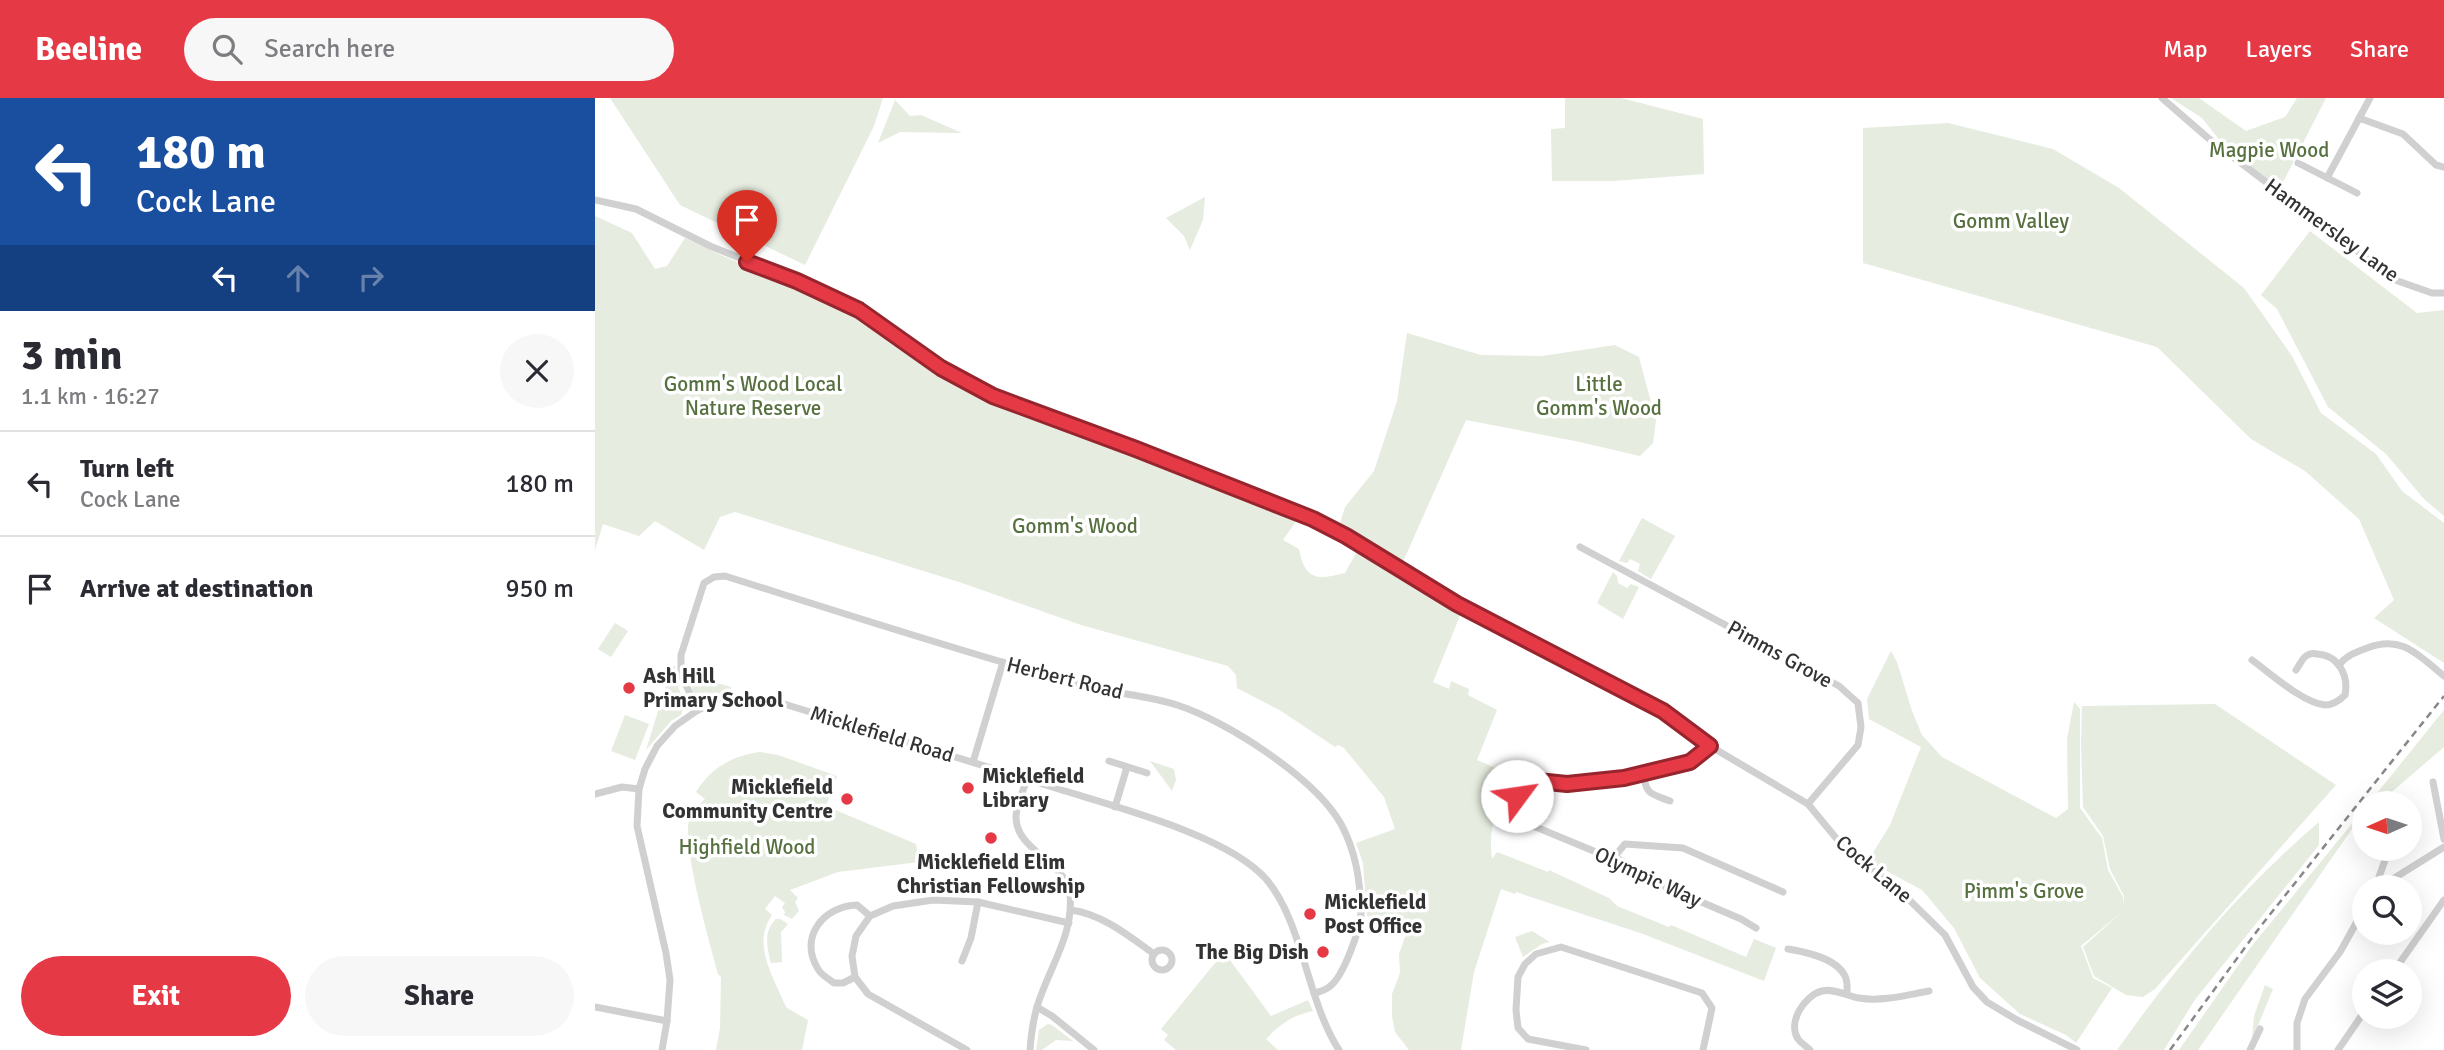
<!DOCTYPE html>
<meta charset="utf-8">
<style>
:root{--surface:#fff;--page:#f7f7f7;--text:#2b2b33;--muted:#7c7c81;--line:#e1e1e2;--accent:#e63946}
body{margin:0;font-family:Signika,sans-serif;background:var(--page);color:var(--text);height:100vh;display:flex;flex-direction:column;font-size:26px;white-space:nowrap}
*{box-sizing:border-box;margin:0}
p{font-size:23px;color:var(--muted)}
.icon{flex:none;width:38px;height:38px;fill:none;stroke:currentColor;stroke-width:2;stroke-linecap:round;stroke-linejoin:round}
.map{position:relative;flex:1;overflow:hidden}
.drawer{display:flex;flex-direction:column;background:var(--surface);width:595px}
.drawer>*{flex:none}
.banner{background:#1a4fa0;color:#fff;overflow:hidden}
.needle{width:46px;rotate:267deg}
.controls{position:absolute;left:1757px;top:693px;display:grid;gap:14px}
.controls a{display:grid;place-items:center;width:70px;height:70px;border-radius:50%;background:var(--surface);box-shadow:0 7px 28px #0002;font-size:35px}
.pin{position:absolute;display:grid;place-items:center;width:60px;height:60px;color:#fff;margin:-72px -30px;border-radius:50% 50% 50% 0;rotate:-45deg;box-shadow:0 0 7px #0007}
.pin .icon{rotate:45deg}
.me{position:absolute;width:77px;margin:-38px;rotate:59deg;stroke-linejoin:round;filter:drop-shadow(0 0 5px #0008)}
.turn{display:flex;align-items:center;gap:24px;height:147px;padding:0 21px;font-size:32px}
.turn .icon{width:91px;height:91px;stroke-width:2.5}
.turn b{display:block;font-size:49px;line-height:60px}
.lanes{display:flex;align-items:center;height:66px;padding:0 21px;background:#0003;justify-content:center;gap:35px;direction:ltr}
.lanes .off{opacity:.35}
.round{display:grid;place-items:center;flex:none;width:74px;height:74px;border-radius:37px;background:var(--page)}
.head{display:flex;align-items:center;justify-content:space-between;height:119px;padding:0 21px}
h1{font-size:42px;font-weight:800;line-height:52px}
.action{display:flex;gap:14px;margin-top:auto;padding:14px 21px}
.action a{flex:1;height:80px;border-radius:42px;background:var(--accent);color:#fff;font-size:28px;font-weight:800;line-height:80px;text-align:center}
.action a+a{background:var(--page);color:var(--text)}
ul{padding:0;list-style:none}
li{display:flex;align-items:center;gap:21px;height:105px;padding:0 21px;border-top:2px solid var(--line)}
li div{flex:1}
li b{display:block;font-size:26px}
li em{font-style:normal}
header{display:flex;align-items:center;gap:42px;box-sizing:border-box;height:98px;padding:0 35px;background:var(--accent);color:#fff}
header strong{font-size:33px}
nav{display:flex;gap:38px;margin-inline-start:auto;font-size:24px}
.search{width:490px;height:63px;background:var(--page);display:flex;align-items:center;gap:18px;box-sizing:border-box;padding:0 24px;border-radius:38px;color:var(--muted);font-size:26px}
main{display:flex;flex:1;min-height:0}
.map>svg:first-child{display:block}
.green{fill:#e6ecdf}
.lines{fill:none;stroke-linecap:round;stroke-linejoin:round}
.street{stroke:#d0d0d0;stroke-width:7}
.rail{stroke:#888;stroke-width:2.5;stroke-dasharray:7 5;stroke-linecap:butt}
.route-casing{stroke:#96252e;stroke-width:18}
.route{stroke:#e63946;stroke-width:12}
.poi-dot{fill:#e63946;stroke:#fff;stroke-width:2.5}
.labels{text-anchor:middle;dominant-baseline:central;stroke-width:7;stroke-linejoin:round;paint-order:stroke}
.park-label{font-size:21px;fill:#56703f;stroke:#fff}
.street-label{font-size:21px;fill:#333;stroke:#fff}
.poi-label{font-size:21px;font-weight:bold;fill:#333;stroke:#fff;text-anchor:start}
</style>
<header>
<strong>Beeline</strong>
<div class="search"><svg class="icon" aria-label="search" viewBox="0 0 24 24"><circle cx="10" cy="10" r="6"/><path d="M15 15l6 6"/></svg>Search here</div>
<nav><a>Map</a><a>Layers</a><a>Share</a></nav>
</header>
<main>
<section class="drawer">
<div class="banner">
<div class="turn"><svg class="icon" aria-label="left" viewBox="0 0 24 24"><path d="M17 20v-9H6M10 6l-5 5 5 5"/></svg><div><b>180 m</b>Cock Lane</div></div>
<div class="lanes"><svg class="icon" aria-label="left" viewBox="0 0 24 24"><path d="M17 20v-9H6M10 6l-5 5 5 5"/></svg><svg class="icon off" aria-label="ahead" viewBox="0 0 24 24"><path d="M12 20V5M6 11l6-6 6 6"/></svg><svg class="icon off" aria-label="right" viewBox="0 0 24 24"><path d="M7 20v-9h11M14 6l5 5-5 5"/></svg></div>
</div>
<div class="head"><div><h1>3 min</h1><p>1.1 km · 16:27</p></div><a class="round"><svg class="icon" aria-label="close" viewBox="0 0 24 24"><path d="M6 6l12 12M18 6L6 18"/></svg></a></div>
<ul>
<li><svg class="icon" aria-label="left" viewBox="0 0 24 24"><path d="M17 20v-9H6M10 6l-5 5 5 5"/></svg><div><b>Turn left</b><p>Cock Lane</p></div><em>180 m</em></li>
<li><svg class="icon" aria-label="arrive" viewBox="0 0 24 24"><path d="M6 21V4h12l-3 4 3 4H6"/></svg><div><b>Arrive at destination</b></div><em>950 m</em></li>
</ul>
<div class="action"><a>Exit</a><a>Share</a></div>
</section>
<div class="map">
<svg width="1849" height="952" viewBox="0 0 1849 952">
<rect width="100%" height="100%" fill="#fff"/>
<g class="green">
<polygon points="15,0 288,0 279,28 210,167 85,107"/>
<polygon points="970,0 1026,0 1108,21 1109,76 1019,83 957,83 956,31 970,30"/>
<polygon points="1576,0 1604,0 1651,33 1690,19 1702,0 1731,0 1684,92 1626,44 1607,20"/>
<polygon points="300,2 315,18 326,17 367,35 305,34 283,45"/>
<polygon points="1353,25 1458,51 1524,90 1649,190 1697,258 1726,315 1781,356 1807,393 1849,425 1849,565 1779,520 1799,502 1764,421 1710,373 1656,341 1562,249 1268,165 1268,30"/>
<polygon points="610,99 608,122 595,152 589,138 571,120"/>
<path d="M0,118l37,17 23,36 12,-3 18,-28 38,18 136,56 89,64 39,20 40,16 9,6 11,1 27,9 102,39c14,9 31,10 47,18 23,13 51,21 76,32l-16,23 16,9c6,32 19,31 46,24l15,-27 102,65 -29,71 16,7 2,-8 18,8 -1,6 29,15 -20,50 35,15 -11,41 -6,1c-4,9 -5,31 -3,42l5,-7 51,20 1,-2 60,28 8,8 52,21 2,-2 75,32 8,-18 22,9 -12,33 -121,-47 -127,-42 -1,2 -14,-5 -27,83 -13,78h-52l-14,-18 -3,-16v-22l8,-21 -1,-19 10,-28 -18,-6 -24,-4 -4,-53 -7,-20 39,-14 -11,-32 -40,-49 -6,-3 -3,2 -54,-36 -44,-23 -1,-13 -8,-9 -147,-41 -119,-42 -227,-71 -15,5 -16,33 -49,-29 -16,15 -36,-12 -8,26z"/>
<polygon points="1715,133 1822,215 1849,212 1849,418 1829,401 1791,356 1733,309 1682,211 1666,197"/>
<polygon points="812,235 886,257 947,258 1020,247 1044,259 1061,323 1058,345 1045,358 980,343 871,322 807,466 744,429 750,409 779,373 802,303"/>
<polygon points="1047,420 1080,438 1056,481 1043,473 1045,466 1035,461 1032,465 1024,463"/>
<polygon points="1018,474 1022,478 1023,485 1032,490 1036,486 1044,489 1028,521 1002,505"/>
<polygon points="20,525 33,533 16,559 3,551"/>
<polygon points="1296,553 1302,564 1317,613 1327,637 1347,659 1461,720 1473,711 1472,641 1479,604 1485,611 1485,710 1507,740 1513,772 1528,799 1528,807 1529,798 1515,771 1508,738 1488,709 1486,645 1487,608 1620,606 1741,687 1560,891 1548,899 1531,897 1499,878 1488,849 1528,813 1486,848 1498,880 1517,890 1481,945 1471,937 1425,916 1385,880 1359,830 1327,792 1273,763 1295,727 1326,649 1274,621 1272,601"/>
<polygon points="77,568 80,568 83,589 90,604 86,617 76,623 51,652"/>
<polygon points="92,572 117,579 116,583 136,589 136,596 112,602 101,600 93,581"/>
<polygon points="1849,612 1849,649 1784,705 1774,705"/>
<polygon points="30,617 54,626 40,662 16,653"/>
<path d="M165,654l18,3 59,21 -11,30 90,38 3,18 -81,10 -48,18 8,8 -3,4 4,9 -7,8 -8,-4 1,-3 -3,-5 3,-4 -10,-7 -10,13 7,6c-20,29 0,59 12,88l3,5 21,12 -6,30h-86l4,-22 1,-51 -3,-3c-8,-31 -38,-132 -28,-159 3,-7 10,-11 15,-16l-9,-7c15,-24 35,-36 64,-40z"/>
<polygon points="555,663 579,671 581,682 577,693"/>
<polygon points="1769,711 1769,719 1757,731 1603,952 1584,952 1656,849"/>
<path d="M1724,724v23l-125,156 -30,49h-47c59,-83 124,-162 202,-228z"/>
<path d="M181,821h4l8,5 -7,8 1,30 -11,1c-4,-16 -8,-31 5,-44z"/>
<polygon points="937,833 955,844 947,846 928,859 920,839"/>
<path d="M629,854l47,64 37,-16 5,11c-20,4 -33,13 -47,28l12,11h-102l-12,-10 4,-5 -7,-6z"/>
<polygon points="1670,887 1678,891 1657,942 1659,918"/>
<polygon points="453,926 457,927 478,943 461,942 447,952 441,952 444,932"/>
</g>
<g class="lines">
<g class="street">
<polyline points="1567,0 1613,40 1800,182 1837,195 1849,195"/>
<polyline points="1764,20 1808,36 1841,67 1849,69"/>
<polyline points="1703,65 1762,95"/>
<polyline points="1732,80 1775,0"/>
<polyline points="0,102 41,111 115,148 202,183 264,212 346,270 398,297 541,351 718,421 751,438 862,506 1067,613 1115,648 1213,706 1241,740 1260,759 1298,786 1350,837 1378,889 1392,904 1422,922 1482,952"/>
<polyline points="985,449 1244,588 1263,605 1266,629 1263,647 1213,706"/>
<path d="M1657,562c18,13 51,43 73,45 8,0 15,-5 20,-10 4,-20 -7,-40 -28,-41 -4,-1 -7,-1 -11,2 -4,3 -7,10 -10,14"/>
<path d="M1744,567c8,-10 17,-13 28,-17 35,-14 52,8 77,28"/>
<path d="M103,612l-17,-35v-20l23,-72 10,-6 11,-1c92,29 185,59 277,86 34,10 68,22 102,28 25,5 49,7 73,15 50,16 138,73 164,119 15,28 19,56 20,87 0,17 -18,67 -32,76 -4,3 -10,5 -15,6"/>
<path d="M1115,648l-20,16 -66,16 -57,6 -39,-4c-16,12 -14,35 3,45l65,27 14,2 54,32 77,33 15,9"/>
<polyline points="514,663 552,675"/>
<polyline points="378,664 408,564"/>
<path d="M1049,676c1,21 8,20 26,27"/>
<path d="M432,681c-4,12 -10,25 -11,37 -1,35 50,45 54,78 4,42 -22,75 -33,113 -4,14 -6,29 -7,43"/>
<polyline points="1838,684 1849,741"/>
<polyline points="0,696 27,689 44,691"/>
<polyline points="520,709 532,669"/>
<polyline points="1020,758 1030,746 1088,750 1188,794"/>
<polyline points="1785,789 1849,749"/>
<polyline points="1785,789 1784,779 1794,751"/>
<path d="M476,812c31,4 58,26 83,44"/>
<path d="M1193,851c18,3 48,9 57,27 3,6 2,12 2,18"/>
<circle cx="567" cy="862" r="10"/>
<polyline points="367,863 376,840 383,804"/>
<polyline points="1799,873 1849,802"/>
<path d="M260,879l-12,6h-9c-5,-4 -13,-8 -16,-14 -20,-32 6,-63 39,-64l13,11"/>
<polyline points="0,909 72,923"/>
<polyline points="442,909 457,918 499,952"/>
<path d="M67,952l5,-29 3,-41 -4,-27 -29,-127 2,-37 6,-20 12,-23 18,-20 23,-16 18,-7 24,-5 28,1 42,13c80,25 159,49 239,74 59,19 178,48 217,93 37,43 41,122 73,171"/>
<polyline points="372,952 273,896 260,879 257,858 261,838 275,818 298,808 338,802 383,804 474,825"/>
<polyline points="991,952 933,941 923,930 921,912 923,879 930,866 941,856 966,849 1107,895 1117,910 1108,952"/>
<path d="M1215,952c-3,-3 -9,-7 -12,-11 -11,-17 7,-44 24,-48 12,-3 25,5 37,7 22,4 48,-3 70,-7"/>
<polyline points="1655,952 1665,931"/>
<polyline points="1702,952 1702,925 1710,901 1745,854 1769,811"/>
<polyline points="1743,952 1769,914"/>
</g>
<polyline class="rail" points="1575,952 1665,829 1849,598"/>
</g>
<g class="lines">
<defs>
<polyline id="route" points="152,164 202,183 264,212 346,270 398,298 541,351 718,421 751,438 862,506 1068,613 1115,648 1095,664 1029,680 972,686 933,682 926,688 922,698"/>
</defs>
<use href="#route" class="route-casing"/>
<use href="#route" class="route"/>
</g>
<g class="poi-dot">
<circle cx="34" cy="590" r="7"/>
<circle cx="373" cy="690" r="7"/>
<circle cx="252" cy="701" r="7"/>
<circle cx="396" cy="740" r="7"/>
<circle cx="715" cy="816" r="7"/>
<circle cx="728" cy="854" r="7"/>
</g>
<g class="labels">
<g class="park-label">
<text x="1674" y="52">Magpie Wood</text>
<text x="1416" y="123">Gomm Valley</text>
<text x="158" y="286">Gomm's Wood Local<tspan x="158" dy="24">Nature Reserve</tspan></text>
<text x="1004" y="286">Little<tspan x="1004" dy="24">Gomm's Wood</tspan></text>
<text x="480" y="428">Gomm's Wood</text>
<text x="152" y="749">Highfield Wood</text>
<text x="1429" y="793">Pimm's Grove</text>
</g>
<g class="street-label">
<text transform="translate(1737 132) rotate(36)">Hammersley Lane</text>
<text transform="translate(1185 556) rotate(29)">Pimms Grove</text>
<text transform="translate(470 580) rotate(14)">Herbert Road</text>
<text transform="translate(287 636) rotate(17)">Micklefield Road</text>
<text transform="translate(1279 771) rotate(40)">Cock Lane</text>
<text transform="translate(1053 779) rotate(25)">Olympic Way</text>
</g>
<g class="poi-label">
<text x="48" y="578">Ash Hill<tspan x="48" dy="24">Primary School</tspan></text>
<text x="387" y="678">Micklefield<tspan x="387" dy="24">Library</tspan></text>
<text x="238" y="689" text-anchor="end">Micklefield<tspan x="238" dy="24">Community Centre</tspan></text>
<text x="396" y="764" text-anchor="middle">Micklefield Elim<tspan x="396" dy="24">Christian Fellowship</tspan></text>
<text x="729" y="804">Micklefield<tspan x="729" dy="24">Post Office</tspan></text>
<text x="714" y="854" text-anchor="end">The Big Dish</text>
</g>
</g>
</svg>
<div class="controls">
<a><svg class="needle" viewBox="-14 -14 28 28"><path d="M0-13l5 13h-10z" fill="#e53935"/><path d="M0 13l5-13h-10z" fill="#7c7c81"/></svg></a>
<a><svg class="icon" aria-label="search" viewBox="0 0 24 24"><circle cx="10" cy="10" r="6"/><path d="M15 15l6 6"/></svg></a>
<a><svg class="icon" aria-label="layers" viewBox="0 0 24 24"><path d="M12 4l9 5-9 5-9-5zM3 14l9 5 9-5"/></svg></a>
</div>
<div class="pin" style="left:152px;top:164px;background:#d93025"><svg class="icon" aria-label="arrive" viewBox="0 0 24 24"><path d="M6 21V4h12l-3 4 3 4H6"/></svg></div>
<svg class="me" style="left:922px;top:698px" viewBox="-20 -20 40 40"><circle r="19" fill="#fff"/><path d="M0-13L10 11 0 6-10 11z" fill="#e63946"/></svg>
</div>
</main>
